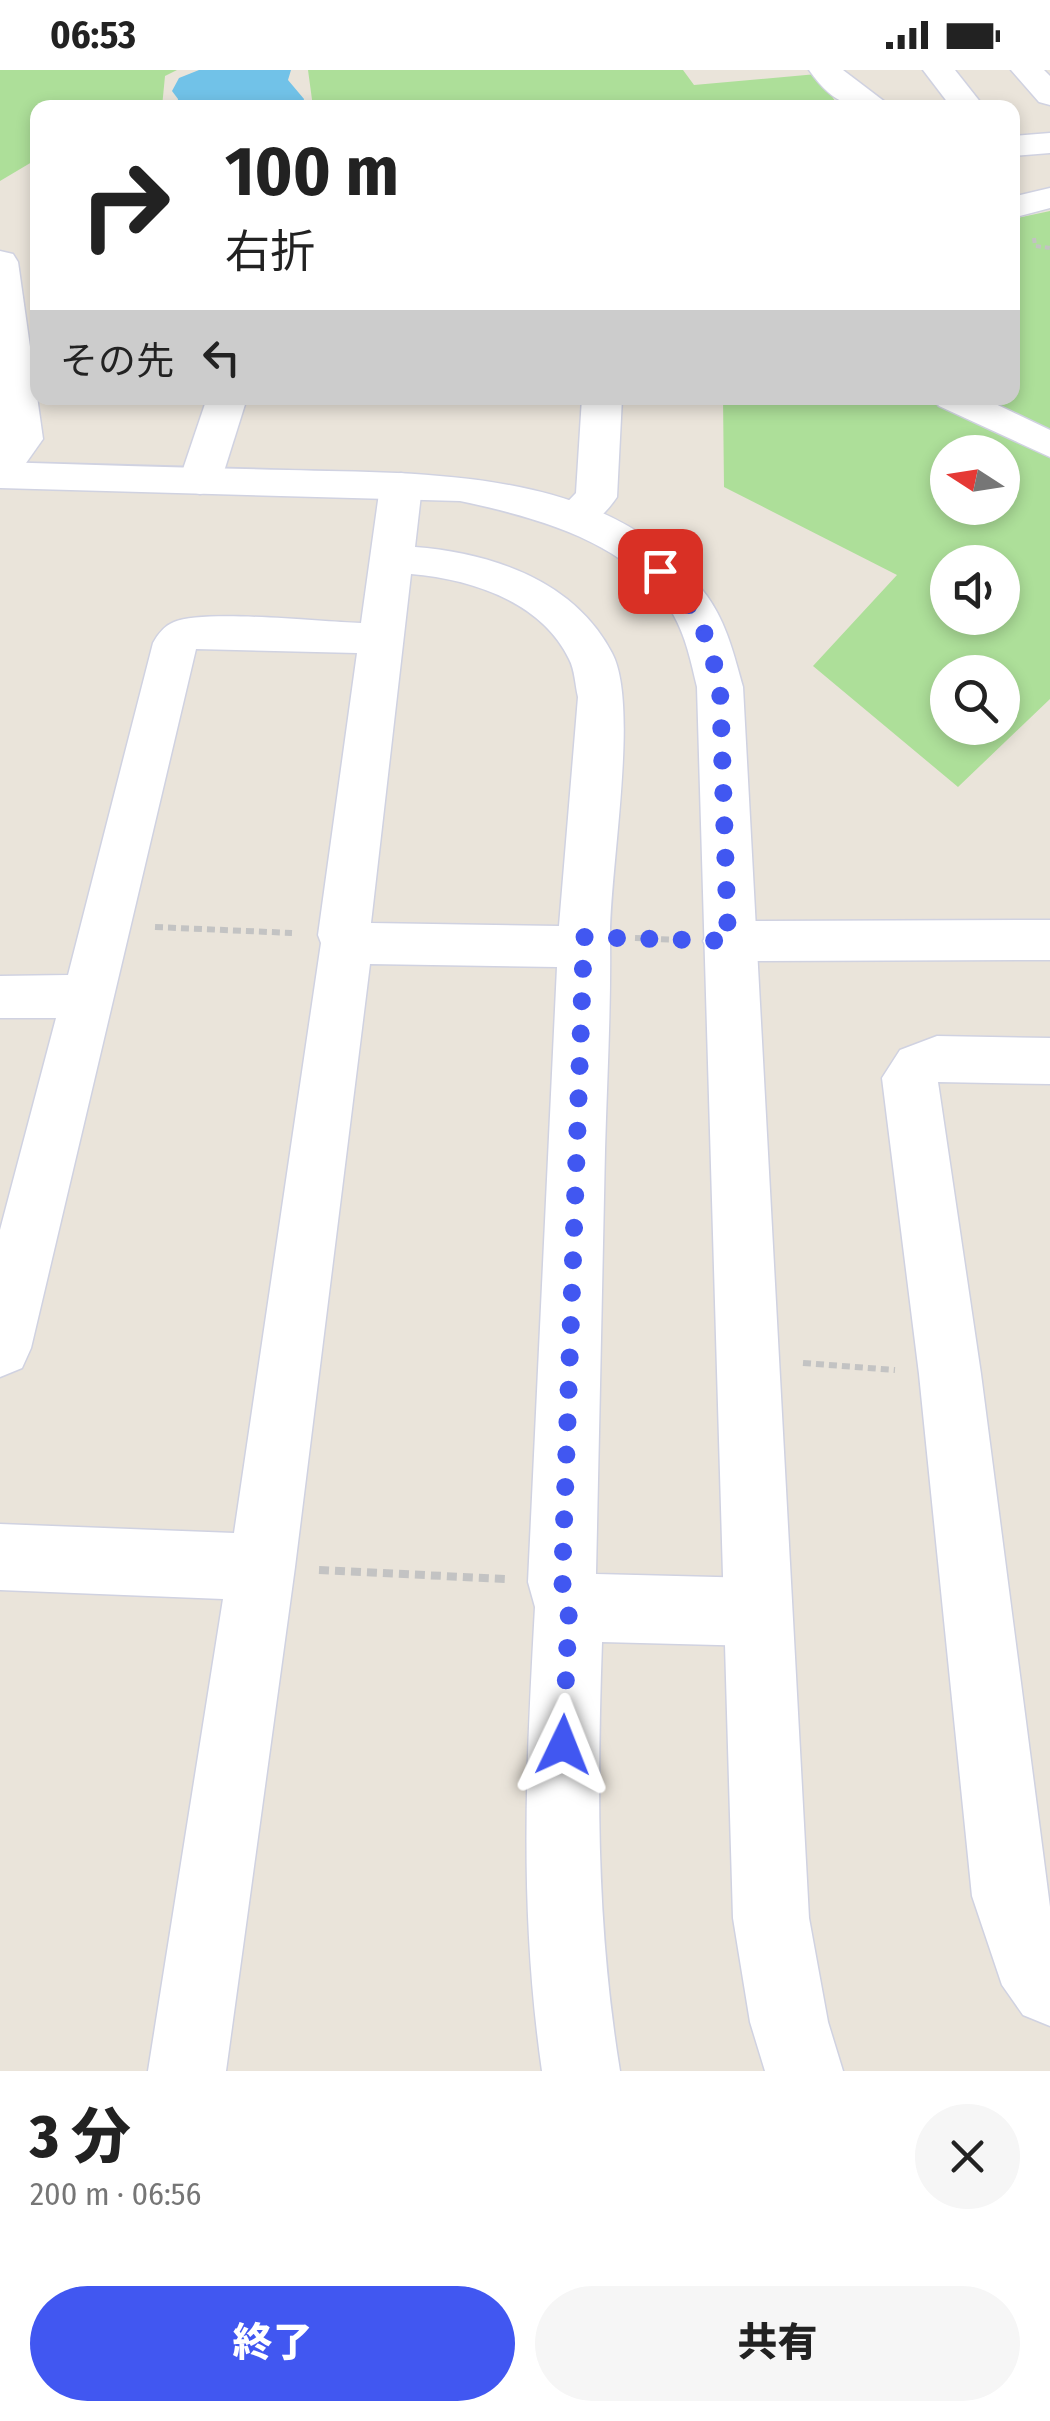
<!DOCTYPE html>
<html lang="ja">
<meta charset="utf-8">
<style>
:root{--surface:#fff;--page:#f6f6f6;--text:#222;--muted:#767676;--accent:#4157f1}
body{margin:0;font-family:"Fira Sans Condensed","Noto Sans JP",sans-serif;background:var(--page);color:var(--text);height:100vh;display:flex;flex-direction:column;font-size:38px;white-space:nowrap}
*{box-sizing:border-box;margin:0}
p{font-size:32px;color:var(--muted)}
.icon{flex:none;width:55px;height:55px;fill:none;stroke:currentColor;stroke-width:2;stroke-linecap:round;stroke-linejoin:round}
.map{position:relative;height:2001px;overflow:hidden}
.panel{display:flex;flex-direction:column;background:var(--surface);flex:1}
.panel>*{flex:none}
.top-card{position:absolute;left:30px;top:30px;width:990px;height:305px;border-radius:20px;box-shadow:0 5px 15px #0003;background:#fff;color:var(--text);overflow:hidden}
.needle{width:65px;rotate:282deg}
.buttons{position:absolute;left:930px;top:365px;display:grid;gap:20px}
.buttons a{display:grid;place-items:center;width:90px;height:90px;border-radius:50%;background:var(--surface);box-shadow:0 5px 15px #0003;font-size:50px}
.pin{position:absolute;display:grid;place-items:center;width:85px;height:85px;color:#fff;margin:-42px;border-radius:20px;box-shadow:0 5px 15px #0006}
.me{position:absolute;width:110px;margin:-55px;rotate:2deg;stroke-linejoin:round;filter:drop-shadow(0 0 8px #0008)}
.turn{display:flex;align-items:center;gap:35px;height:210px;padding:0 30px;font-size:45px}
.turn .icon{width:130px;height:130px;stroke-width:2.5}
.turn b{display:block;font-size:70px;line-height:85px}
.then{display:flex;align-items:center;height:95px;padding:0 30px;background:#0003;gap:20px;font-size:38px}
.round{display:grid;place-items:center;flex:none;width:105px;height:105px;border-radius:52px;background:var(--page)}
.headline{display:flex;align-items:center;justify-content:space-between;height:170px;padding:0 30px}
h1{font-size:60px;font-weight:800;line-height:75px}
.action{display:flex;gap:20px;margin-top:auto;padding:20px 30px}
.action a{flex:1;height:115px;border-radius:60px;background:var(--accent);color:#fff;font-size:40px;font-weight:800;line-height:115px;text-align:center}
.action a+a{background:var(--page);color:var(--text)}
.status{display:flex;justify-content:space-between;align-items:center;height:70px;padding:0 50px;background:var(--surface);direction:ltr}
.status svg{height:28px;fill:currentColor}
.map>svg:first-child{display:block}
.green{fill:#addf99;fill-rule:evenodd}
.water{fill:#71c2e8}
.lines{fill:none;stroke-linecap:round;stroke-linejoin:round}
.minor-casing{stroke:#d0d2e1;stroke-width:3}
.tertiary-casing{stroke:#d0d2e1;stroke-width:3}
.path-far2{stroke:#c3c3c3;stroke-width:4;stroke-dasharray:5 4;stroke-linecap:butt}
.path-far1{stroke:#c3c3c3;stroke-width:6;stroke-dasharray:8 5;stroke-linecap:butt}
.path{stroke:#c3c3c3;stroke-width:8;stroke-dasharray:10 6;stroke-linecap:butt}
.minor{fill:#fff;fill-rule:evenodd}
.tertiary{fill:#fff;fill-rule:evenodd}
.route{stroke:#4157f1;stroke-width:18;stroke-dasharray:0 32.4}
</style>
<div class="status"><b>06:53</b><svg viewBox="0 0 49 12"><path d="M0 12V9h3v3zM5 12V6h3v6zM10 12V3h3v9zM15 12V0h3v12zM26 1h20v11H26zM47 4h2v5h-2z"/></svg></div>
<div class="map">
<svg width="1050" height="2001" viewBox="0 0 1050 2001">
<rect width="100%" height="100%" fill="#eae4da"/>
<g class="green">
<polygon points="0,0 177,0 165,6 162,37 38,38 37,89 0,111"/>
<polygon points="308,0 683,0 694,15 817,4 839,37 313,37"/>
<path d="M1050,141v488l-92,88 -145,-121 84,-91 -173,-88 -1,-89h289l1,-179zM948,382h54v56h-54zM948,492h54v56h-54zM948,602h54v56h-54z"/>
</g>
<polygon class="water" points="199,0 291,0 288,10 304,29 302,37 177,37 178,29 172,21 179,8"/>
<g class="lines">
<defs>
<g id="minor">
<path d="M809,0h34l50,38c-41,0 -58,-1 -84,-38z"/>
<polygon points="923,0 955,0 985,38 952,38"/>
<polygon points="1011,0 1044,0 1050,6 1050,35 1039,32"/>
<polygon points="1050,63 1050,83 1012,86 1012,66"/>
<polygon points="1050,118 1050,138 1012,148 1012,127"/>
<polygon points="0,181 13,184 18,192 43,369 14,410 0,414"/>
<polygon points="207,328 247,328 221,411 215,420 200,424 185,420 179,411"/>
<path d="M582,328h40l-5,99c-15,22 -32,36 -58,29l-6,-9 23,-24z"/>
<polygon points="933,328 983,328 1050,360 1050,387 939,336"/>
<path d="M401,403l15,4 6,9 -7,61c76,6 159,33 197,106 28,52 -3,219 -2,286 1,69 -3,141 -5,211 -3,141 -6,283 -9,424l160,4 24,10 10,24 -10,24 -24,10 -154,-4c-5,147 -6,282 18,429h-78c-23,-160 -16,-304 -7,-464l-7,-25 29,-615 -187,-3 -75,603 -69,504h-78l75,-472 -223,-9v-66l234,9 87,-590 -3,-8 39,-282 -161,-4 -165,699 -9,20 -22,9v-147l56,-212h-56v-42l68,-1 85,-332c5,-9 11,-17 21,-21 30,-13 149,0 187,1l19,-137 6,-9zM411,504c59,5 130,27 158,85 6,11 6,26 9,38l-19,229 -188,-3z"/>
<polygon points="1050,850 1050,890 729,891 711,885 703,871 711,857 729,851"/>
<polygon points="937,966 1050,968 1050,1014 938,1012 981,1304 1050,1837 1050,1956 1023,1945 1002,1915 972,1826 919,1304 882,1008 900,980"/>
</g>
<path id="tertiary" d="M0,392c96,3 192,6 288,8 141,4 325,-3 419,126 20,28 27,59 36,91l66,1231 19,104 15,49h-78l-15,-49 -17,-104 -36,-1231c-6,-25 -11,-50 -24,-73 -42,-72 -137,-97 -213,-113l-460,-13z"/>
</defs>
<use href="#minor" class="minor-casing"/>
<use href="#tertiary" class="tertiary-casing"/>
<polyline class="path-far2" points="1034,168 1035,176 1050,178"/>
<g class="path-far1">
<polyline points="155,857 292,863"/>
<polyline points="635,868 678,870"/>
<polyline points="803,1293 895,1300"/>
</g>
<polyline class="path" points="319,1500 506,1509"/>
<use href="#minor" class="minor"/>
<use href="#tertiary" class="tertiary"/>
</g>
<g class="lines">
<polyline class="route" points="563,1675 569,1538 562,1512 584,867 728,871 720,617 708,570 686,530 660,501"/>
</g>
</svg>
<div class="buttons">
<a><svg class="needle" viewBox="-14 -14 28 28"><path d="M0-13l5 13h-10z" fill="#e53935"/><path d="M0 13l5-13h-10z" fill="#767676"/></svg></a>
<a><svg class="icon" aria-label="sound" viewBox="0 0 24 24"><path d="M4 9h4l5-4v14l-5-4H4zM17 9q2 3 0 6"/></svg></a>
<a><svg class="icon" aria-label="search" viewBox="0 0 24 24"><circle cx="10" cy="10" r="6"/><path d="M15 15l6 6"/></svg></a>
</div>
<div class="pin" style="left:660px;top:501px;background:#d93025"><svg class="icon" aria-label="arrive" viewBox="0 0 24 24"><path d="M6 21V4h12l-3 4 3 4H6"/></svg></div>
<svg class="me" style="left:563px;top:1675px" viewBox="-20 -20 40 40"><path d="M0-17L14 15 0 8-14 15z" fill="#4157f1" stroke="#fff" stroke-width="4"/></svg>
<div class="top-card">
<div class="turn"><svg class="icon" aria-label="right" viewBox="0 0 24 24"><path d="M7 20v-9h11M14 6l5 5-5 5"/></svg><div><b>100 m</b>右折</div></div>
<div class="then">その先<svg class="icon" aria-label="left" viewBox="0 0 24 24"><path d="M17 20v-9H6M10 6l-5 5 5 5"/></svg></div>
</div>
</div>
<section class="panel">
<div class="headline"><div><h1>3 分</h1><p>200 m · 06:56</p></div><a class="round"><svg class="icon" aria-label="close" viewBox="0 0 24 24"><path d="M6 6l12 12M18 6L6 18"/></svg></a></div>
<div class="action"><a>終了</a><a>共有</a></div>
</section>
